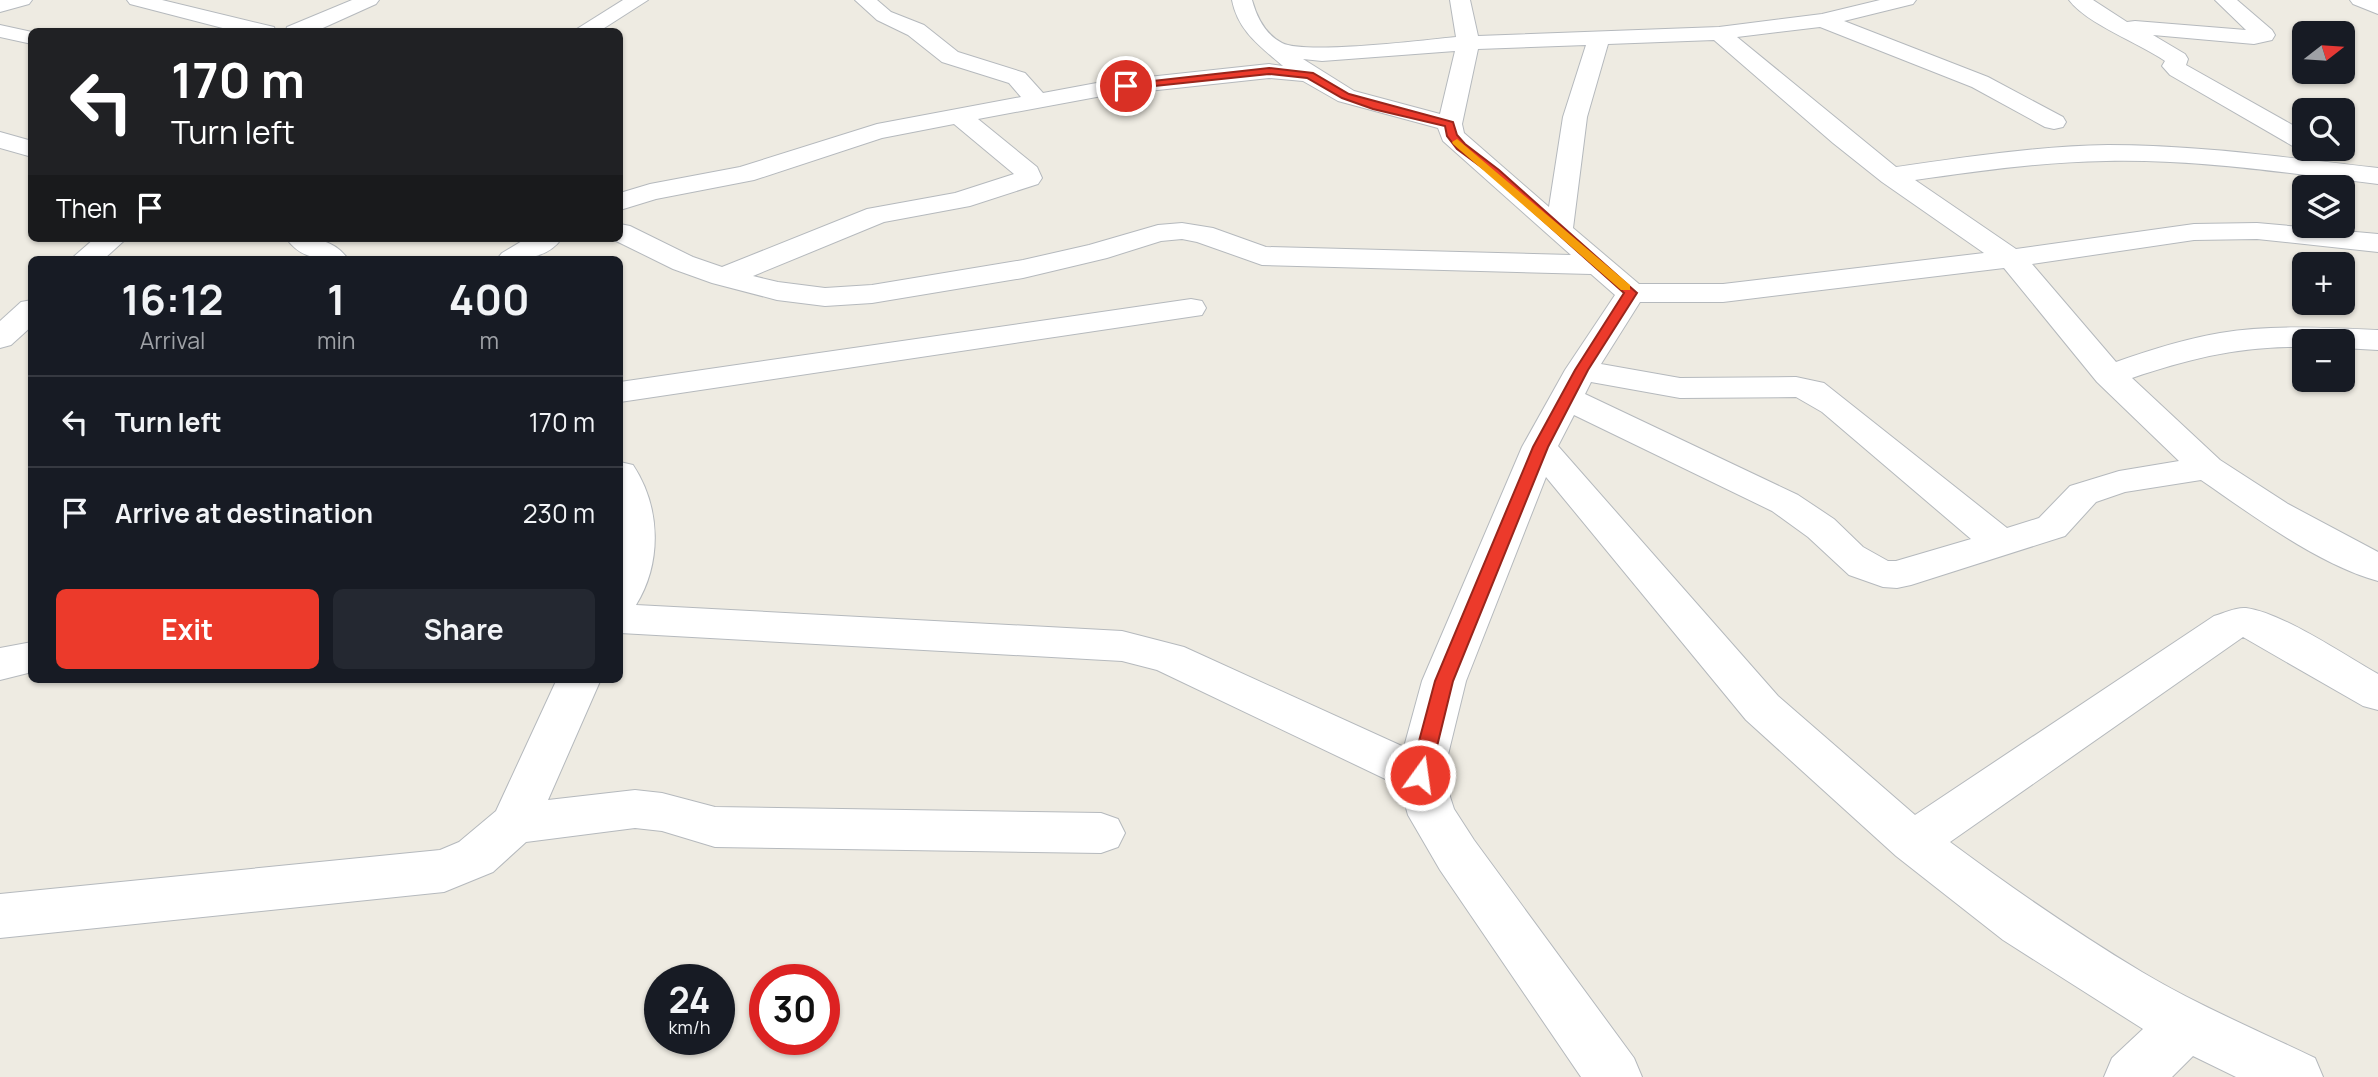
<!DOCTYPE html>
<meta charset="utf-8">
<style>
:root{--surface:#171b24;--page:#242831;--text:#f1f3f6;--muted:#9ea1a6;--line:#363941;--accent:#ec3a2b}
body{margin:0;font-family:Manrope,sans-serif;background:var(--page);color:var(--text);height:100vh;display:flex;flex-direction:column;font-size:26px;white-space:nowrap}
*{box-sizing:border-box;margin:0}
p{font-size:23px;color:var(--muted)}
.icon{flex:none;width:38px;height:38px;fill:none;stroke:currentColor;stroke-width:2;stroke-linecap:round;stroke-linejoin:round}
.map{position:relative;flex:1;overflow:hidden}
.panel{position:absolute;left:28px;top:256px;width:595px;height:427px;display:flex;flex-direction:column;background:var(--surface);border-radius:10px;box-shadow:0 2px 5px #0004}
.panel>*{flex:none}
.hud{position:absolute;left:28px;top:28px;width:595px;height:214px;border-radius:10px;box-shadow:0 2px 5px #0004;background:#202124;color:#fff;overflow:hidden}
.needle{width:46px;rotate:73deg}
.controls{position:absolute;left:2292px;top:21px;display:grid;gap:14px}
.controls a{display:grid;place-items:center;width:63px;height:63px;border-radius:10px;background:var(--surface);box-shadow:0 2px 5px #0004;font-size:35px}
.speed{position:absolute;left:644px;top:964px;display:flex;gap:14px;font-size:35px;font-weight:700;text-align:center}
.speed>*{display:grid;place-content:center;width:91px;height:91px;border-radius:50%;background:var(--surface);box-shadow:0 2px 5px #0004;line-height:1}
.speed small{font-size:18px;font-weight:400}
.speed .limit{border:10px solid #d22;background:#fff;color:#111}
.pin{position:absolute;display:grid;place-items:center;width:60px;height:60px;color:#fff;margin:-30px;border:4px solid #fff;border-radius:50%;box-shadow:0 2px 7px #0007}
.me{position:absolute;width:77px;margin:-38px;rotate:14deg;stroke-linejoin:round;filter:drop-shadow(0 0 5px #0008)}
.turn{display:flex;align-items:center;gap:24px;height:147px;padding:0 28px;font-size:32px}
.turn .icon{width:91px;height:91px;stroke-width:2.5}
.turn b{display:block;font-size:49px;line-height:60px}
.then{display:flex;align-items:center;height:66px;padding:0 28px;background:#0003;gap:14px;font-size:26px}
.eta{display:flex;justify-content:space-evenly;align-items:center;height:119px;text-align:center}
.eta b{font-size:42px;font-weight:700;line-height:49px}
.action{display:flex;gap:14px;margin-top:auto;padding:14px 28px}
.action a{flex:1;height:80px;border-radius:10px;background:var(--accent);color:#fff;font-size:28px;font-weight:700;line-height:80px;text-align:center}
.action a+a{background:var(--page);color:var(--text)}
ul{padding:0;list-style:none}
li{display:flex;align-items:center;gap:21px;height:91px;padding:0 28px;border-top:2px solid var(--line)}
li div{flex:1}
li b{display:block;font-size:26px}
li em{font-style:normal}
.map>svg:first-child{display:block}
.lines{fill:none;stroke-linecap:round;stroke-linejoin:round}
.minor-casing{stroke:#b5b9bd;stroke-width:2}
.minor{fill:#fff;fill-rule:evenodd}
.route{fill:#ec3a2b;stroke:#99261c;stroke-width:2}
.slow{fill:#f59e0b}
</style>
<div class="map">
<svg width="2378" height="1077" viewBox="0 0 2378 1077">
<rect width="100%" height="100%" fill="#eeebe2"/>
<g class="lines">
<defs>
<g id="minor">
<polygon points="0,0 32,0 29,4 0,12"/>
<polygon points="127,0 162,0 274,27 276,32 238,32 130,4"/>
<polygon points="352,0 379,0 376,4 314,32 285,32 287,27"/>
<polygon points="623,0 648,0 598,32 572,32"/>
<path d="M855,0h22l14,12 33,13 34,27 67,21 18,20 59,-11 167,-18 14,2c-23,-20 -45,-35 -51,-66h20c5,18 13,34 30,43 23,12 142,-3 174,-6l-6,-37h20l8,36 241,-9 103,-13 58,-14h36l-3,4 -69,17 144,56 75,40 3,5 -3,5 -9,2 -9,-2 -73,-40 -152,-60 -83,10 159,130c70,-10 141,-21 212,-22 90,0 180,13 270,23v16c-90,-11 -181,-25 -272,-23 -64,1 -128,10 -191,19l101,69 178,-25 63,-1 121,11v18l-121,-13 -63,1 -162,24 84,98c34,-12 68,-23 104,-29 52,-9 106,-5 158,-3v20l-35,-2v-7h-38v6c-64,-1 -113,11 -173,31l88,82 68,44 90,48v29c-59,-16 -126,-66 -177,-101l-76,12 -29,10 -31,34 -154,49 -14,3 -14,-1 -34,-12 -41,-38 -36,-26 -198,-96 -16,31 220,250 137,119 299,-199c10,-3 22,-9 32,-8 37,5 98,47 132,66v36l-15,-4 -120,-69 -293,205c62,46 125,90 192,130 55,33 115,58 173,86l8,19h-87l-43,-21 -21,21h-68l8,-19 31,-29 -140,-89 -107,-84 -150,-136 -200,-243 -80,204 -23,94 11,34 20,31 160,218 8,19h-61l-141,-207 -32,-55 -8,-29 -243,-116 -35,-9 -502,-28v-171l13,3c28,42 29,98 3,140l486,26 62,16 220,100 18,-66 100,-234 43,-77 50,-75 -24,-21 -329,-9 -65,-23 -15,-3 -21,2 -54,17 -84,20 -151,25 -47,3 -48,-6 -65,-17 -39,-14 -63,-31h10v-14l10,2 63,31 29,10 145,-58 88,-16 59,-19 -60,-50 -72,14 -128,42 -98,19 -36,11v-17l30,-9 90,-17 137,-43 144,-27 -12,-14 -67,-21 -34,-27 -31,-15zM1714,40l119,103 49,39 102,71 -261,31h-84l-66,-56 14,-111 21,-73zM1586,45l-23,72 -14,90 -85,-74 -2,-9 16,-75zM1455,51l-15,63 -86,-23 -51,-32 19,2zM1269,78l34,3 35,20 100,27 5,13 128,114 -305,-8 -53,-19 -31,-5 -24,2 -69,20 -66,15 -151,25 -47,3 -47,-6 -25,-6 131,-54 86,-16 68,-22 4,-6 -5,-11 -59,-48 124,-23zM2004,268l93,114 82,79 -60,10 -49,15 -31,32 -32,10 -183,-145 -28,-6 -116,1 -79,-14 39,-62h83zM1591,382l89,16 116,-1 26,15 149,127 -75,22h-8l-25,-14 -29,-28 -36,-24 -213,-101z"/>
<path d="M2069,0h24l34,22 8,-1 111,9 -31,-30h22l35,30 3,5 -3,5 -18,4 -101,-9 32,19 3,5 -2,6 119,67v17h7l-16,-1 -126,-73 -8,-9 3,-5c-26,-18 -78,-37 -96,-61z"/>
<polygon points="2350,0 2378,0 2378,14 2353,4"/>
<polygon points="0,25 32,32 32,44 0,37"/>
<polygon points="0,132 32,141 32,157 0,148"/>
<polygon points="95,238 127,238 104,259 71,259"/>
<path d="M286,238c24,0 46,-1 62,21 -25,0 -46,2 -62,-21z"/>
<path d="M527,238h35c-15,22 -41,21 -65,21l5,-6z"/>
<polygon points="1191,299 1202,301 1206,308 1202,315 620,402 620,382"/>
<polygon points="32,300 32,326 11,345 0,348 0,321 21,302"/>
<polygon points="32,642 32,672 0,680 0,648"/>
<polygon points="557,679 601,679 548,800 635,790 662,793 715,807 1101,813 1118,819 1125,833 1118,847 1101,853 715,847 662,831 635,828 526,842 493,872 444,892 0,938 0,894 440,850 459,842 496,811"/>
</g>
</defs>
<use href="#minor" class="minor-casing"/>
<use href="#minor" class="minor"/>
</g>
<polygon class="route" points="1269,68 1313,73 1349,94 1453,122 1457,135 1465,144 1499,170 1637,293 1588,370 1548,447 1453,681 1430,775 1427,781 1420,783 1413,781 1410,775 1435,681 1533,447 1575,370 1624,293 1492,175 1457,149 1447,136 1445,126 1373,109 1342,98 1307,78 1269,74 1126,89 1121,86 1126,84"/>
<polygon class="slow" points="1457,139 1630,285 1630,290 1621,290 1453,144 1452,142"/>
</svg>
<div class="controls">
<a><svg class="needle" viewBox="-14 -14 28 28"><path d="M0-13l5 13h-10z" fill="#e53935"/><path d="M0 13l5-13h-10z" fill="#9ea1a6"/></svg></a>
<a><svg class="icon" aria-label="search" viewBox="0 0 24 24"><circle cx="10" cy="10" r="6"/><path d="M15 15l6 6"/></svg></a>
<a><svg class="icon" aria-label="layers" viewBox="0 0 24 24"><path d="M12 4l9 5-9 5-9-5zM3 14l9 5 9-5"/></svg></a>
<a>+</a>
<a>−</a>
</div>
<div class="speed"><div>24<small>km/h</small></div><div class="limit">30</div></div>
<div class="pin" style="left:1126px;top:86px;background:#d93025"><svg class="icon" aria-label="arrive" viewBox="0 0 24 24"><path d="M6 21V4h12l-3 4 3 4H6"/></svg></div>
<svg class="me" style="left:1420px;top:775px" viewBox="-20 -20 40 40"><circle r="17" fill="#ec3a2b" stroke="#fff" stroke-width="3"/><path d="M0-11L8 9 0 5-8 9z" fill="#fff"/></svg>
<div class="hud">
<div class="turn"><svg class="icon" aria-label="left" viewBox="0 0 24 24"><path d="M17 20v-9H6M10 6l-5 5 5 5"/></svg><div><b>170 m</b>Turn left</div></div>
<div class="then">Then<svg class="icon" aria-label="arrive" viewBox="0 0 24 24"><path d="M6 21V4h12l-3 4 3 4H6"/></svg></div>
</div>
<section class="panel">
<div class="eta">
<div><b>16:12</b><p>Arrival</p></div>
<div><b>1</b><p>min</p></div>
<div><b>400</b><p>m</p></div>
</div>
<ul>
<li><svg class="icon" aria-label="left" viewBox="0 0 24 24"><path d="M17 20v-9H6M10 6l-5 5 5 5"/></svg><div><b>Turn left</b></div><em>170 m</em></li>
<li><svg class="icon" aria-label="arrive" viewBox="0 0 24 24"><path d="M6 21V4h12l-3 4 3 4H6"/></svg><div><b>Arrive at destination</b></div><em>230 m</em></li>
</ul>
<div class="action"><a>Exit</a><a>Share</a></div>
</section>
</div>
